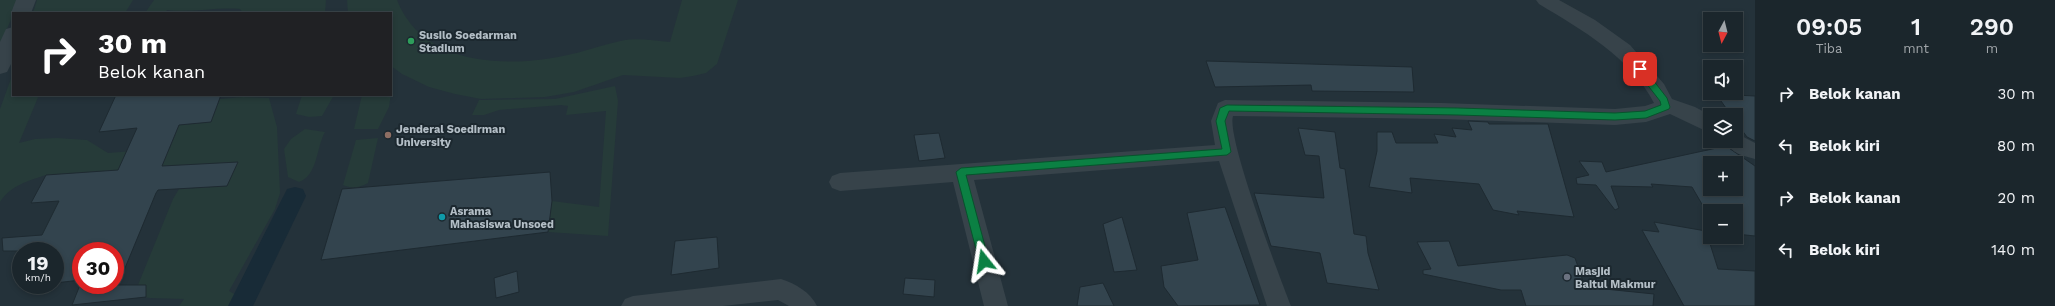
<!DOCTYPE html>
<html lang="id">
<meta charset="utf-8">
<style>
:root{--surface:#1b262c;--page:#242e34;--text:#f1f3f6;--muted:#a0a5a9;--line:#394348}
body{margin:0;font-family:"Work Sans",sans-serif;background:var(--page);color:var(--text);height:100vh;display:flex;flex-direction:column;font-size:15px;white-space:nowrap}
*{box-sizing:border-box;margin:0}
p{font-size:13px;color:var(--muted)}
.icon{flex:none;width:22px;height:22px;fill:none;stroke:currentColor;stroke-width:2;stroke-linecap:round;stroke-linejoin:round}
.map{position:relative;flex:1;overflow:hidden}
.panel{display:flex;flex-direction:column;background:var(--surface);width:300px}
.panel>*{flex:none}
.guide{position:absolute;left:12px;top:12px;width:380px;height:84px;border-radius:0px;box-shadow:0 2px 6px #0003,0 0 0 1px var(--line);background:#202124;color:#fff;overflow:hidden}
.needle{width:26px;rotate:187deg}
.fabs{position:absolute;left:1703px;top:12px;display:grid;gap:8px}
.fabs a{display:grid;place-items:center;width:40px;height:40px;border-radius:0px;background:var(--surface);box-shadow:0 2px 6px #0003,0 0 0 1px var(--line);font-size:20px}
.speed{position:absolute;left:12px;top:242px;display:flex;gap:8px;font-size:20px;font-weight:700;text-align:center}
.speed>*{display:grid;place-content:center;width:52px;height:52px;border-radius:50%;background:var(--surface);box-shadow:0 2px 6px #0003,0 0 0 1px var(--line);line-height:1}
.speed small{font-size:10px;font-weight:400}
.speed .limit{border:6px solid #d22;background:#fff;color:#111}
.pin{position:absolute;display:grid;place-items:center;width:34px;height:34px;color:#fff;margin:-17px;border-radius:8px;box-shadow:0 2px 6px #0006}
.me{position:absolute;width:44px;margin:-22px;rotate:345deg;stroke-linejoin:round;filter:drop-shadow(0 0 3px #0008)}
.turn{display:flex;align-items:center;gap:14px;height:84px;padding:0 20px;font-size:18px}
.turn .icon{width:52px;height:52px;stroke-width:2.5}
.turn b{display:block;font-size:28px;line-height:34px}
.eta{display:flex;justify-content:space-evenly;align-items:center;height:68px;text-align:center}
.eta b{font-size:24px;font-weight:600;line-height:28px}
ul{padding:0;list-style:none}
li{display:flex;align-items:center;gap:12px;height:52px;padding:0 20px}
li div{flex:1}
li b{display:block;font-size:15px}
li em{font-style:normal}
main{display:flex;flex:1;min-height:0}
.map>svg:first-child{display:block}
.green{fill:#263b39}
.lines{fill:none;stroke-linecap:round;stroke-linejoin:round}
.canal{fill:#182b37;fill-rule:evenodd}
.building{fill:#33444e;stroke:#1e2a31;fill-rule:evenodd}
.minor{fill:#37434a;fill-rule:evenodd}
.tertiary{fill:#37434a;fill-rule:evenodd}
.route{fill:#0b8043;stroke:#07532c}
.leisure-dot{fill:#2e9e5b;stroke:#1c282f;stroke-width:1.5}
.education-dot{fill:#8d6e63;stroke:#1c282f;stroke-width:1.5}
.culture-dot{fill:#0f9aa8;stroke:#1c282f;stroke-width:1.5}
.worship-dot{fill:#6b7280;stroke:#1c282f;stroke-width:1.5}
.labels{text-anchor:middle;dominant-baseline:central;stroke-width:4;stroke-linejoin:round;paint-order:stroke}
.poi-label{font-size:11px;font-weight:bold;fill:#b3bec6;stroke:#1c282f;text-anchor:start}
</style>
<main>
<div class="map">
<svg width="1755" height="306" viewBox="0 0 1755 306">
<rect width="100%" height="100%" fill="#24323a"/>
<g class="green">
<polygon points="0,0 20,0 0,44"/>
<polygon points="37,0 133,0 125,13 33,13"/>
<path d="M154,0h172l-1,13h-82l-3,-4c-24,-2 -48,4 -73,1l-2,3h-20z"/>
<path d="M347,0h50c25,65 107,68 166,56 21,-4 41,-12 62,-16 14,-2 31,1 45,2l12,-42h56l-21,64 -11,9 -13,3 -13,2 -57,-3 -49,17 -29,5 -64,2 -26,-5 -26,-7 -27,-13 -11,-8v-53h-43z"/>
<path d="M13,73v22h26l-20,48 16,-4 22,-1 30,2 21,13 62,-5 9,-23 32,-3 9,-23 23,-2 26,1 8,29 3,66 -5,16 -46,82 7,4 -7,11h-50l5,-7 -34,-1 -12,-2v-11l35,-86 6,-10 48,-3 10,-23 -191,12c-18,6 -35,10 -46,27v-93z"/>
<polygon points="615,86 618,101 608,236 548,232 552,201 599,207 606,111 566,115 568,106 561,105 499,110 484,115 472,115 479,100 555,99"/>
<polygon points="391,93 389,107 378,129 354,129 362,95 391,95"/>
<polygon points="302,95 334,95 322,116 309,117 296,114"/>
<path d="M305,129l20,3c-9,16 -7,43 -26,50l-11,-5 -4,-28 7,-10z"/>
<path d="M378,138l-10,45c-10,5 -16,6 -25,2l13,-45z"/>
</g>
<g class="lines">
<polygon class="canal" points="295,187 303,189 306,196 253,306 228,306 287,189"/>
</g>
<g class="building">
<polygon points="1206,61 1412,67 1414,92 1312,91 1311,85 1215,87"/>
<polygon points="1716,94 1755,96 1755,141 1747,137 1736,122 1736,115 1731,115"/>
<polygon points="116,95 221,95 211,122 179,125 162,166 238,162 227,186 158,190 156,193 118,285 146,285 146,297 72,305 80,285 115,285 115,251 81,251 81,280 55,283 55,251 3,251 2,238 42,235 59,201 31,203 46,175 118,170 137,128 99,132"/>
<polygon points="1468,121 1488,122 1489,124 1548,124 1574,217 1517,211 1519,215 1493,210 1479,184 1410,178 1412,193 1369,187 1377,151 1377,132 1392,132 1396,143 1438,143 1434,134 1456,137 1452,128 1472,130"/>
<polygon points="1298,128 1335,132 1340,168 1345,169 1354,234 1366,236 1368,253 1379,290 1327,283 1320,253 1271,246 1254,193 1324,198 1319,156 1305,155"/>
<polygon points="939,133 945,158 919,161 914,135"/>
<path d="M1726,146l29,20v70l-19,-2v-23h-26v7l-18,-31 -41,-3 2,3 -42,-1 8,22 -4,2 -19,-25 -19,-1 -1,-6 13,-3 -10,-14 23,1 4,10zM1710,163h26v26h-26z"/>
<polygon points="550,172 552,201 548,232 321,260 342,189"/>
<polygon points="1225,207 1260,305 1178,306 1164,287 1161,266 1198,260 1187,213"/>
<polygon points="1122,217 1137,270 1114,272 1103,224"/>
<polygon points="1654,222 1706,231 1718,269 1755,271 1755,306 1684,306 1642,230 1659,232"/>
<polygon points="717,237 719,268 671,275 675,241"/>
<polygon points="1449,241 1458,266 1567,255 1575,258 1585,287 1654,294 1653,306 1526,306 1521,290 1501,290 1423,274 1423,270 1431,269 1417,242"/>
<polygon points="517,271 519,292 496,298 494,278"/>
<polygon points="905,278 935,280 934,297 903,294"/>
<polygon points="1103,283 1114,306 1077,306 1080,287"/>
</g>
<g class="lines">
<g class="minor">
<path d="M1536,0h23l36,20 35,25 34,39 8,15 23,8 15,8v18l-40,-19 -24,8 -31,3 -173,-6 -209,-3c-7,21 47,162 58,190h-24l-48,-145 -245,19 34,126h-24l-31,-124 -113,9 -8,-3 -3,-6 3,-6 8,-3 375,-28 -4,-24 7,-18 7,-3 217,3 173,6 30,-3 9,-3c-24,-46 -72,-73 -115,-99z"/>
<path d="M1736,133l19,10v16c-12,-3 -24,-6 -30,-18h11z"/>
<path d="M781,279c15,5 29,13 36,27h-28l-11,-6 -55,6h-102l4,-7 8,-3z"/>
</g>
<g class="tertiary">
<polygon points="16,0 36,0 31,13 13,13 13,16 11,13"/>
<polygon points="13,27 13,60 7,72 0,74 0,42 6,29"/>
</g>
</g>
<polygon class="route" points="1640,66 1643,67 1667,98 1670,107 1669,109 1646,118 1615,120 1458,115 1229,111 1225,121 1231,152 1227,155 966,175 989,261 984,266 979,261 956,172 961,168 1222,149 1216,121 1220,108 1227,105 1458,108 1615,113 1645,111 1661,105 1660,101 1635,69"/>
<circle class="leisure-dot" cx="411" cy="41" r="4"/>
<circle class="education-dot" cx="388" cy="135" r="4"/>
<circle class="culture-dot" cx="442" cy="217" r="4"/>
<circle class="worship-dot" cx="1567" cy="277" r="4"/>
<g class="labels">
<g class="poi-label">
<text x="419" y="35">Susilo Soedarman<tspan x="419" dy="13">Stadium</tspan></text>
<text x="396" y="129">Jenderal Soedirman<tspan x="396" dy="13">University</tspan></text>
<text x="450" y="211">Asrama<tspan x="450" dy="13">Mahasiswa Unsoed</tspan></text>
<text x="1575" y="271">Masjid<tspan x="1575" dy="13">Baitul Makmur</tspan></text>
</g>
</g>
</svg>
<div class="fabs">
<a><svg class="needle" viewBox="-14 -14 28 28"><path d="M0-13l5 13h-10z" fill="#e53935"/><path d="M0 13l5-13h-10z" fill="#a0a5a9"/></svg></a>
<a><svg class="icon" aria-label="sound" viewBox="0 0 24 24"><path d="M4 9h4l5-4v14l-5-4H4zM17 9q2 3 0 6"/></svg></a>
<a><svg class="icon" aria-label="layers" viewBox="0 0 24 24"><path d="M12 4l9 5-9 5-9-5zM3 14l9 5 9-5"/></svg></a>
<a>+</a>
<a>−</a>
</div>
<div class="speed"><div>19<small>km/h</small></div><div class="limit">30</div></div>
<div class="pin" style="left:1640px;top:69px;background:#d93025"><svg class="icon" aria-label="arrive" viewBox="0 0 24 24"><path d="M6 21V4h12l-3 4 3 4H6"/></svg></div>
<svg class="me" style="left:984px;top:261px" viewBox="-20 -20 40 40"><path d="M0-17L14 15 0 8-14 15z" fill="#0b8043" stroke="#fff" stroke-width="4"/></svg>
<div class="guide">
<div class="turn"><svg class="icon" aria-label="right" viewBox="0 0 24 24"><path d="M7 20v-9h11M14 6l5 5-5 5"/></svg><div><b>30 m</b>Belok kanan</div></div>
</div>
</div>
<section class="panel">
<div class="eta">
<div><b>09:05</b><p>Tiba</p></div>
<div><b>1</b><p>mnt</p></div>
<div><b>290</b><p>m</p></div>
</div>
<ul>
<li><svg class="icon" aria-label="right" viewBox="0 0 24 24"><path d="M7 20v-9h11M14 6l5 5-5 5"/></svg><div><b>Belok kanan</b></div><em>30 m</em></li>
<li><svg class="icon" aria-label="left" viewBox="0 0 24 24"><path d="M17 20v-9H6M10 6l-5 5 5 5"/></svg><div><b>Belok kiri</b></div><em>80 m</em></li>
<li><svg class="icon" aria-label="right" viewBox="0 0 24 24"><path d="M7 20v-9h11M14 6l5 5-5 5"/></svg><div><b>Belok kanan</b></div><em>20 m</em></li>
<li><svg class="icon" aria-label="left" viewBox="0 0 24 24"><path d="M17 20v-9H6M10 6l-5 5 5 5"/></svg><div><b>Belok kiri</b></div><em>140 m</em></li>
</ul>
</section>
</main>
